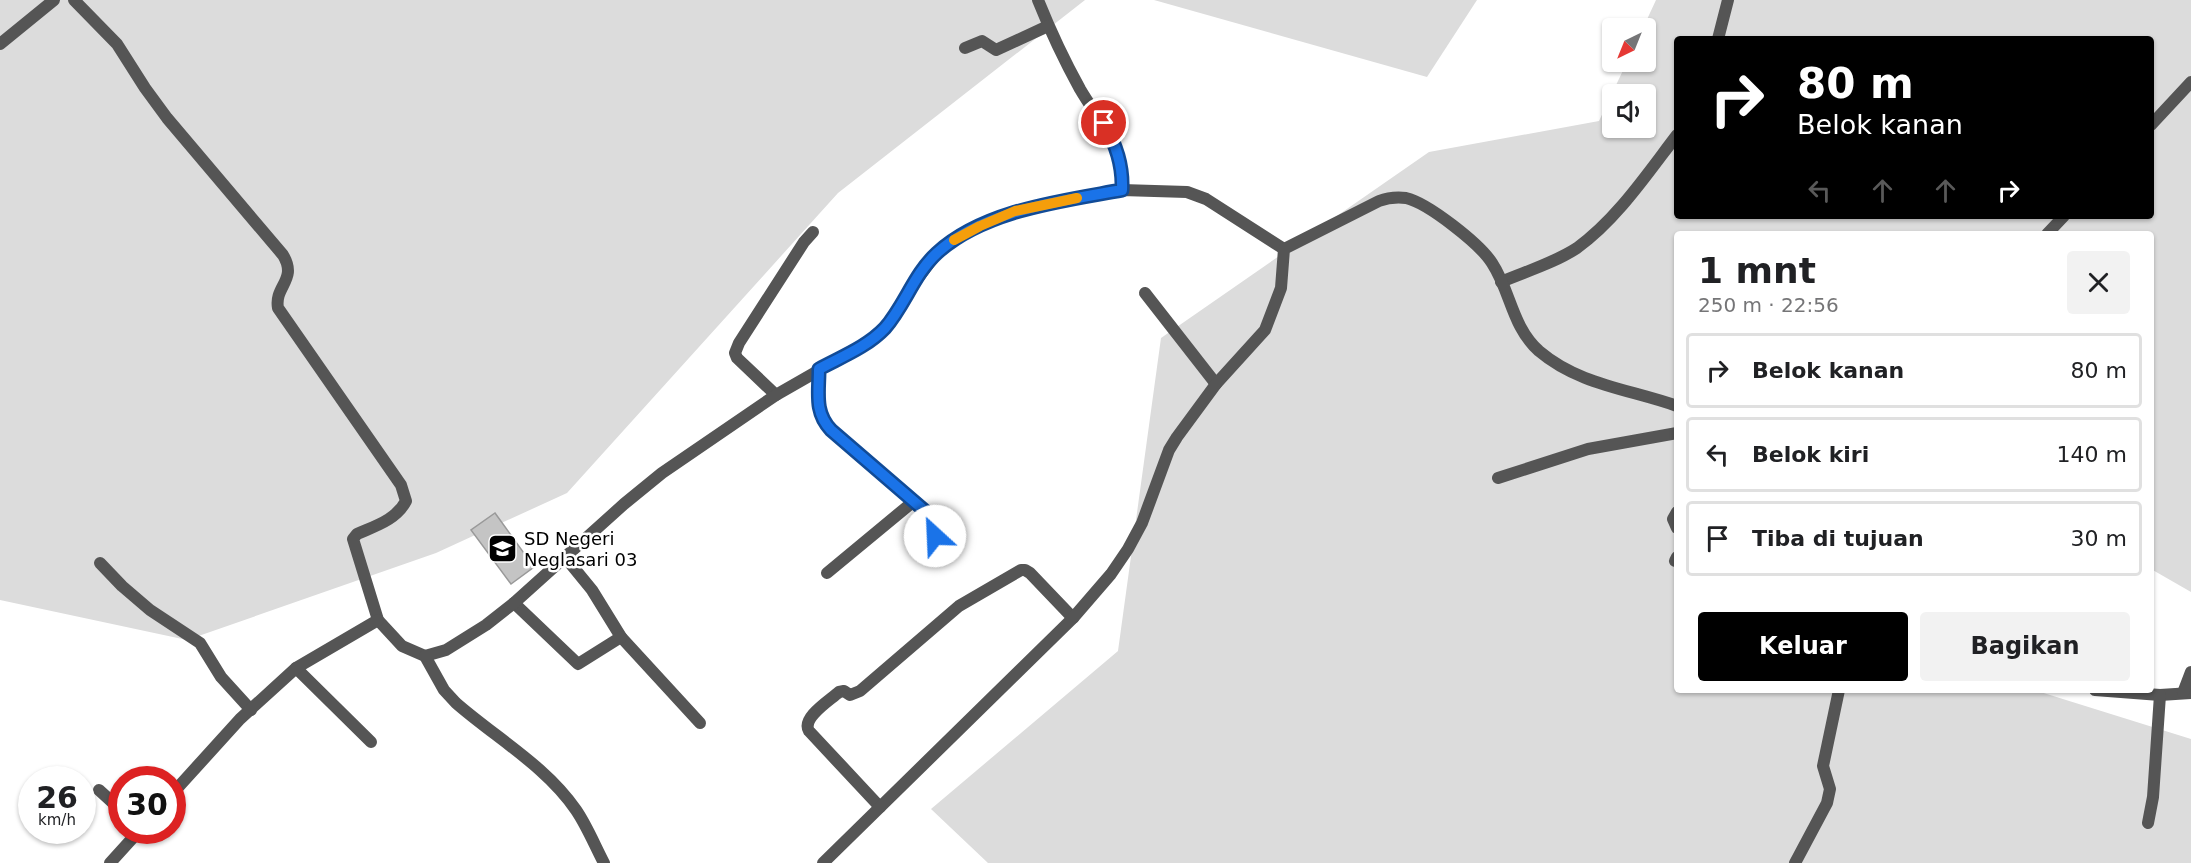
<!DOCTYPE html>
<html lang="id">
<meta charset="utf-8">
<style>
:root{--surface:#fff;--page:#f2f2f2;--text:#202124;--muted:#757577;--line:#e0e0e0;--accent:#000}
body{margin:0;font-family:"DejaVu Sans",sans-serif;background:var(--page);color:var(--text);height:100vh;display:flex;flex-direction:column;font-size:22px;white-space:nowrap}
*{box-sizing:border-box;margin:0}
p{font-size:20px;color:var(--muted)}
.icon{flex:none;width:33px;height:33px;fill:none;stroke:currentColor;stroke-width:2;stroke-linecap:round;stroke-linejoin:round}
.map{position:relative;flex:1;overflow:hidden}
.drawer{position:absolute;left:1674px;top:231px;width:480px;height:462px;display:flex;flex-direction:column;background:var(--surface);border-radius:6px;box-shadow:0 2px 4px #0004}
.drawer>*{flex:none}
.banner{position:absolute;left:1674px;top:36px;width:480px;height:183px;border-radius:6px;box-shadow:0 2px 4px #0004;background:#000;color:#fff;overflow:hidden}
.needle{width:39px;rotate:223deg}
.buttons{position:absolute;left:1602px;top:18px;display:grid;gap:12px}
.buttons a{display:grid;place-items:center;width:54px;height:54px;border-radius:6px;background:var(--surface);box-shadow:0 2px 4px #0004;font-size:30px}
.speed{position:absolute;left:18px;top:766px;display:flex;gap:12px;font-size:30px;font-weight:700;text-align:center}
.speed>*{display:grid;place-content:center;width:78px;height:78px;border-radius:50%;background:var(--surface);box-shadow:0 2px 4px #0004;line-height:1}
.speed small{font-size:15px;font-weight:400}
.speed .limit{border:9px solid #d22;background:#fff;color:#111}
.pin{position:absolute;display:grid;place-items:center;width:51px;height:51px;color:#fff;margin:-26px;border:3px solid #fff;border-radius:50%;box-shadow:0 2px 6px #0007}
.me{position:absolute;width:66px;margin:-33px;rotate:335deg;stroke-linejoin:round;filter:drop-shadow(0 0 4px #0008)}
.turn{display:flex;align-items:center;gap:21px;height:126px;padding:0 24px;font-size:27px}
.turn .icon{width:78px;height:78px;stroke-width:2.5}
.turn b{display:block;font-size:42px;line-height:51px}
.lanes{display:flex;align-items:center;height:57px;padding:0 24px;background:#0003;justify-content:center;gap:30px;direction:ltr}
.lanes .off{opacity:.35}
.round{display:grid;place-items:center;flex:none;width:63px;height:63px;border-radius:6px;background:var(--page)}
.headline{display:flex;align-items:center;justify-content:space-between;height:102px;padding:0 24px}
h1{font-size:36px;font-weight:800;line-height:45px}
.button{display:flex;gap:12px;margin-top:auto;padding:12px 24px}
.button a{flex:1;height:69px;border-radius:6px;background:var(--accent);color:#fff;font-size:24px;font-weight:800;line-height:69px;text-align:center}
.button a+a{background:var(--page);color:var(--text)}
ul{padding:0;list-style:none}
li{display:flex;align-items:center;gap:18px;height:75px;margin:0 12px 9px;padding:0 12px;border:3px solid var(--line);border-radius:6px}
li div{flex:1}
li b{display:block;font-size:22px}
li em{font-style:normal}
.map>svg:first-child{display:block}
.green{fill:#dcdcdc;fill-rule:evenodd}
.building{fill:#c4c4c4;stroke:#999;stroke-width:1.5}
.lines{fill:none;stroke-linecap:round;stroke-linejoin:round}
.minor{stroke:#555;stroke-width:12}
.route-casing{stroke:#114b97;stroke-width:15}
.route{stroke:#1a73e8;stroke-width:10}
.slow{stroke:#f59e0b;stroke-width:10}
.labels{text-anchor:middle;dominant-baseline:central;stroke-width:5;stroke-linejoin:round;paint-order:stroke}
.poi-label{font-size:18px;fill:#000;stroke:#fff;text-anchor:start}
</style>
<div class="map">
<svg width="2191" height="863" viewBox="0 0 2191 863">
<rect width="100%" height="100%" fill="#fff"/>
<g class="green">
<polygon points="0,0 1085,0 838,193 567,493 436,553 187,640 0,600"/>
<polygon points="1154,0 1477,0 1427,77"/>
<path d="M1656,0h535v592l-40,-23v-335h-474v456h357l157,49v124h-1203l-57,-54 187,-158 43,-313 268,-186 170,-31 28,-59h19v-34h-3zM1677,39h474v177h-474zM1612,94h34v34h-34z"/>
</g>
<polygon class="building" points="495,513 534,567 511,584 471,530"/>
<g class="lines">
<g class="minor">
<path d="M74,0l43,44 28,44 22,30 116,137c15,25 -9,31 -5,53l123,177 5,16c-10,19 -31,25 -49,33l-4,5 25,81 24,26 23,10 19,34 12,13c40,35 90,63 120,107 11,16 19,36 28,53"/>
<path d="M1038,0c12,30 26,60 42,89 21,36 44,55 42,101"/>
<polyline points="1718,39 1728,0"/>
<polyline points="0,44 54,0"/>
<polyline points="965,48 982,41 996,50 1048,26"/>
<polyline points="2151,125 2191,82"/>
<polyline points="2047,234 2064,216"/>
<path d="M1501,282c26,-11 53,-19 76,-34 40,-29 70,-74 100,-113"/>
<polyline points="1145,293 1216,384"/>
<path d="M819,369c0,24 -5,43 12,61l94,81 6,9 8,31"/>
<polyline points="776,395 737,358 735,353 739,343 804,242 813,232"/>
<polyline points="1498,478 1588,449 1677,433"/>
<polyline points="1677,512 1673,519 1677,528"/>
<polyline points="565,557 592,590 621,637 700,723"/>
<polyline points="1675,561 1677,557"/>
<polyline points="100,563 122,586 150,610 200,643 221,677 251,710"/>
<polyline points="827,573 914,501"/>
<polyline points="514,603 578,664 621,637"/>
<polyline points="425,656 446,650 486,625 514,603 624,504 662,473 776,395 872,340 885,328 896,313 911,287 937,253 960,235 979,226 1015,211 1033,207 1122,190 1187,192 1206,199 1284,249"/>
<polyline points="296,668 371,742"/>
<polyline points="2095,690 2160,695 2191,693"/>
<polyline points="2183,693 2191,672"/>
<polyline points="99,790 122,811"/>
<polyline points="172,794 240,719 296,668 378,620"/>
<path d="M880,807l-71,-76c-8,-13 20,-30 30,-39l5,-1 6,4 10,-4 99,-85 62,-36h4l5,3 43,45"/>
<polyline points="2148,823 2153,797 2160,695"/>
<polyline points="110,863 139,831"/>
<path d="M823,863l250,-245 38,-44 17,-25 14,-26 27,-73 8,-13 39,-53 49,-54 16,-42 3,-39 95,-48c8,-3 18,-4 27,-3 22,5 74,46 86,65 19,29 20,64 47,88 40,34 90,38 138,55"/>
<polyline points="1795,863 1827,803 1830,789 1823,766 1839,690"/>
</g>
</g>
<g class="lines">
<defs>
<path id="route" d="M935,536l-4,-16 -6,-9 -94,-81c-17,-18 -12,-37 -12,-61 22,-12 48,-22 66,-41 20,-23 29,-54 52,-75 47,-43 125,-52 185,-63 1,-25 -6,-45 -18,-67"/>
</defs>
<use href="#route" class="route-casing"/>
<use href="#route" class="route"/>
<polyline class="slow" points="954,240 980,226 1015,211 1077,198"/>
</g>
<defs>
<symbol id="school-square" viewBox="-11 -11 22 22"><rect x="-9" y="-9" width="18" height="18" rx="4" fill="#000" stroke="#fff"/><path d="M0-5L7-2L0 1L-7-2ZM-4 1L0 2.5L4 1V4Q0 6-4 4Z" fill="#fff"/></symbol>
</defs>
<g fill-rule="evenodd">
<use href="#school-square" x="486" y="532" width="33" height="33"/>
</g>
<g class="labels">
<g class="poi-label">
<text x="524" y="538">SD Negeri<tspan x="524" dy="21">Neglasari 03</tspan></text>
</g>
</g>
</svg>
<div class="buttons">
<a><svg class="needle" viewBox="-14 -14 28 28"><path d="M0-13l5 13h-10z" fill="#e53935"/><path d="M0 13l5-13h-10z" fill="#757577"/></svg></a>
<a><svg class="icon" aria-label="sound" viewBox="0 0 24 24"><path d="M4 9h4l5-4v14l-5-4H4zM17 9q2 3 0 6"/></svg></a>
</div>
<div class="speed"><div>26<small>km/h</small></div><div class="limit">30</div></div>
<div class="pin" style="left:1104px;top:123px;background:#d93025"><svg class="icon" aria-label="arrive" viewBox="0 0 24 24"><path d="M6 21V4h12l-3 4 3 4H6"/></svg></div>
<svg class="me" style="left:935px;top:536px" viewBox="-20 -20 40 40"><circle r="19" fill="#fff"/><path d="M0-13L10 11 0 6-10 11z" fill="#1a73e8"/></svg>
<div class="banner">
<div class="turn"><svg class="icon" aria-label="right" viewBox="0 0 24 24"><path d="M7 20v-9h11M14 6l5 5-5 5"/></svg><div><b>80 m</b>Belok kanan</div></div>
<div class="lanes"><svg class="icon off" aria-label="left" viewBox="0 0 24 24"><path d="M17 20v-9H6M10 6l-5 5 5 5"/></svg><svg class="icon off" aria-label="ahead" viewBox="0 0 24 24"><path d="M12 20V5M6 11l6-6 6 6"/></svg><svg class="icon off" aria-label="ahead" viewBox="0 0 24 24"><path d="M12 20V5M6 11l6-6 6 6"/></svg><svg class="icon" aria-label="right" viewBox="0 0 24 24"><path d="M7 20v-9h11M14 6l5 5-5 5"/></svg></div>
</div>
<section class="drawer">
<div class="headline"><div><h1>1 mnt</h1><p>250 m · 22:56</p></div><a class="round"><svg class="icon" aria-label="close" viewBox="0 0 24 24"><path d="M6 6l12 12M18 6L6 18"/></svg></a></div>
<ul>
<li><svg class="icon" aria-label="right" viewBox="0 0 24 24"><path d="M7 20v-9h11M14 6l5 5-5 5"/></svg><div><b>Belok kanan</b></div><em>80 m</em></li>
<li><svg class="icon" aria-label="left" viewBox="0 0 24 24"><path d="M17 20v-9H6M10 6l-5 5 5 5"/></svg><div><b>Belok kiri</b></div><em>140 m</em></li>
<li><svg class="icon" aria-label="arrive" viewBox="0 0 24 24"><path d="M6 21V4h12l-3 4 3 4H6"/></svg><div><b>Tiba di tujuan</b></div><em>30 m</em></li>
</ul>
<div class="button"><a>Keluar</a><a>Bagikan</a></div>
</section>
</div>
